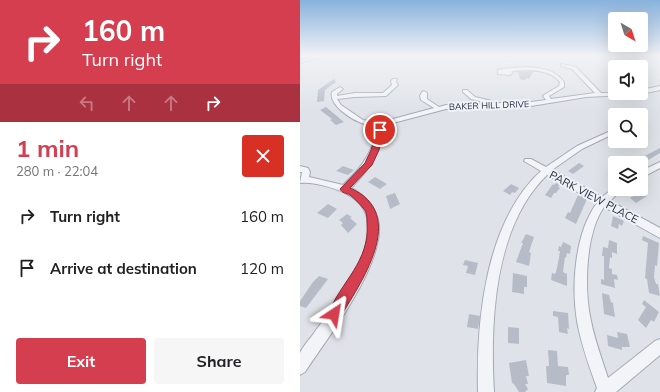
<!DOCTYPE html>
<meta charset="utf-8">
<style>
:root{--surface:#fff;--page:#f6f6f6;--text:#202124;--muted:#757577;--accent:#d53e4f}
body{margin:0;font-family:Mulish,sans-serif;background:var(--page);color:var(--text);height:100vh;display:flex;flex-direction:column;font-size:15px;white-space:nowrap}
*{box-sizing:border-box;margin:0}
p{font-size:13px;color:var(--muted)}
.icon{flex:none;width:22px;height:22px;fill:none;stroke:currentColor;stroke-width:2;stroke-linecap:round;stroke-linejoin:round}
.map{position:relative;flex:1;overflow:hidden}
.details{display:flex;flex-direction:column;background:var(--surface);width:300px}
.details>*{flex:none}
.banner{background:#d53e4f;color:#fff;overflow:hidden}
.needle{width:26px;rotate:141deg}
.fabs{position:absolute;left:308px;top:12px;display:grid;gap:8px}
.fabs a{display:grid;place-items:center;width:40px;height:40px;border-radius:4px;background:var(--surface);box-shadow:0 4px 16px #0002;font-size:20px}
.pin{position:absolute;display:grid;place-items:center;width:34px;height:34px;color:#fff;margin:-17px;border:2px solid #fff;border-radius:50%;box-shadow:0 1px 4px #0007}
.me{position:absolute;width:44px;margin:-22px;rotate:33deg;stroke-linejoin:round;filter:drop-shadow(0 0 3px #0008)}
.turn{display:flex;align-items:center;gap:14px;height:84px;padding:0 16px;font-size:18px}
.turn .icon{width:52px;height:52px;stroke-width:2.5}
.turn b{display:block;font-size:28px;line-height:34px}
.lanes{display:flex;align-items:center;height:38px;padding:0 16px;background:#0003;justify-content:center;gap:20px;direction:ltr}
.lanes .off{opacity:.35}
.round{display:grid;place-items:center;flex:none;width:42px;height:42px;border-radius:4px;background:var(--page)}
.head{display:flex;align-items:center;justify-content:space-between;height:68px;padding:0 16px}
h1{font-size:24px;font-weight:700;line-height:30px;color:var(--accent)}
.action{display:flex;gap:8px;margin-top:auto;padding:8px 16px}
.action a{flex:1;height:46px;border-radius:4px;background:var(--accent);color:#fff;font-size:16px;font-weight:700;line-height:46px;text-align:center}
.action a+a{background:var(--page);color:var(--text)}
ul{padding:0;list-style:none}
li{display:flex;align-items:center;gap:12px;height:52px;padding:0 16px}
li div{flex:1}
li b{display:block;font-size:15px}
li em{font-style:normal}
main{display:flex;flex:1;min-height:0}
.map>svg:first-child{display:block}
.building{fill:#b6bcc7}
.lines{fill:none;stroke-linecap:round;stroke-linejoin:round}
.minor-casing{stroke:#a4aab4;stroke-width:2}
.minor{fill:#f2f4f7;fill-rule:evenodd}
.route{fill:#d53e4f;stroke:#8a2833}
.labels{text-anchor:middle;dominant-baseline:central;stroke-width:4;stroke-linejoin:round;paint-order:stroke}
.far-street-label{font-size:9px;fill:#273042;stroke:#eff2f7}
.street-label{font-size:11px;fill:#273042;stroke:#eff2f7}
</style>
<main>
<section class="details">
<div class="banner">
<div class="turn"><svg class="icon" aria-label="right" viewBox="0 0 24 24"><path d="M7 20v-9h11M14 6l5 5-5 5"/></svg><div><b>160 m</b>Turn right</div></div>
<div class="lanes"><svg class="icon off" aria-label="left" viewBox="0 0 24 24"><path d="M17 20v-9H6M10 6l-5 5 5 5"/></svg><svg class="icon off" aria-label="ahead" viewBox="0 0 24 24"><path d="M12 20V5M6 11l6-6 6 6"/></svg><svg class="icon off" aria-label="ahead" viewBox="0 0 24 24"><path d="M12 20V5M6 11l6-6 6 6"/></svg><svg class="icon" aria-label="right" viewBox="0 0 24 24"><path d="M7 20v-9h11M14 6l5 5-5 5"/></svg></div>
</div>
<div class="head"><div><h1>1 min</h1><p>280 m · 22:04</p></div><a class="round" style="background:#d93025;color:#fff"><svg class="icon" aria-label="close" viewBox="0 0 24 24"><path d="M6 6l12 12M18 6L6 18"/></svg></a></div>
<ul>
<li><svg class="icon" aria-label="right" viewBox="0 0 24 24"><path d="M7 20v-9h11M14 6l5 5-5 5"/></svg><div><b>Turn right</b></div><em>160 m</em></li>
<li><svg class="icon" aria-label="arrive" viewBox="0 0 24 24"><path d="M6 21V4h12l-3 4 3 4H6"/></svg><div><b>Arrive at destination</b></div><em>120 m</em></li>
</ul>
<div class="action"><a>Exit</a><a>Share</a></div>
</section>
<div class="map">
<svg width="360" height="392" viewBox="0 0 360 392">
<rect width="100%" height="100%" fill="#dfe3e9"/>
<g class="building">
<polygon points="218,72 233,72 229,79 226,78 225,80 220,79"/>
<polygon points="34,79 36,82 25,90 24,101 17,102 18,90"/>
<polygon points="26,107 44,122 36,125 30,120 32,119 20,110"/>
<polygon points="360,148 360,153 343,163 337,160"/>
<polygon points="279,163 284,166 273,174 268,171"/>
<polygon points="43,166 54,170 48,175 36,171"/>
<polygon points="75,177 87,184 80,189 68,182"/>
<polygon points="256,183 260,185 258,187 260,188 256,193 254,193 251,198 245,195 253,184 254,185"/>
<polygon points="211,184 219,188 215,193 212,192 210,195 203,191"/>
<polygon points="341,192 347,196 336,203 330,198"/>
<polygon points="95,193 100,204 90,209 86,196"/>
<polygon points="278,195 287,199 276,224 265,218 268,212 270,213"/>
<polygon points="28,204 37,209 28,218 17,213"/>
<polygon points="47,214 52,217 50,218 57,224 48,233 41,225 43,223 39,220"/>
<polygon points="313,216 324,221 322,226 319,224 318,229 311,226"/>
<polygon points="226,234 234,237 229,252 231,253 229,266 216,262 223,243 221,243"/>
<polygon points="343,236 359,243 357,266 355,265 354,277 356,284 358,284 360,296 349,293 347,279 345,278 348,243 342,240"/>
<polygon points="309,240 317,243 317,254 312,252 312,258 310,257 309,268 312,269 312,274 317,275 318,280 314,279 315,288 301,284 301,279 304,280 304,256 302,256 303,247 308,248"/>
<polygon points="263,242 271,246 270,254 267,253 266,258 265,257 263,272 267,274 267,286 251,280 252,273 255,274 256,272 258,263 260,251 258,251 259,246 261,247"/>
<polygon points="165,260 178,263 175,275 166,273 168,266 163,265"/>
<polygon points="213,273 227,276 227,287 224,287 224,294 212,292"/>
<polygon points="19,276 28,279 6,308 0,306 0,301 13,282"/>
<polygon points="302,293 309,295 311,302 313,303 315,317 304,314"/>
<polygon points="344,300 359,312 354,322 351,320 346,328 338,320 346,307 342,304"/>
<polygon points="253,311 268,313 269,329 267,328 268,334 259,332 258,317 253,316"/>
<polygon points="169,314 180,316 178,329 167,327"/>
<polygon points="208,327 219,328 219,344 208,343"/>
<polygon points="317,332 327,334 330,347 322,347 322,350 308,346 307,335 318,338"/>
<polygon points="248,350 257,351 258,366 268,367 269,375 266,375 266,386 247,383 246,366 249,366"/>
<polygon points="226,360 229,376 226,376 228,384 225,384 228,389 225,392 219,392 214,384 212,383 209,363"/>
</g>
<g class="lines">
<defs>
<g id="minor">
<polygon points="16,56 22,56 0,63 0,61"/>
<polygon points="325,56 331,56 336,59 333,60"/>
<path d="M261,64l15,3 25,26h27l-3,2 -39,2 -55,9 -85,3 -53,14 -8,1c-6,28 -14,44 -34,64 14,7 26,20 28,37 3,43 -51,112 -74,147l-5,3c0,-7 0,-16 0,-22 3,-7 10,-14 14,-20 22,-31 88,-110 33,-139 -11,-6 -35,-13 -47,-11l2,-11h-2v-6l8,2 2,4 -1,5 34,8c21,-19 29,-33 36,-61 -5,0 -9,1 -13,0 -12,-2 -38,-19 -34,-32l8,-5 3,2 -6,5v2l18,-3h28l9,-8 -1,-4 2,-2h4l-1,3 2,3 -12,11 -31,1 -18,2 4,6 22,15 5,1 25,-2 41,-11 -13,-8 -1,-4 2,-4 2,-1 3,2v6l12,8 7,-2 85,-3 15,-2 -3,-4 1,-1 15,-9 1,-4c-12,-14 -31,-12 -48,-11l1,1 -3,3 -12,-1v-4l5,-1c21,-2 47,-6 61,13v5l-15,9 2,3 44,-6 -23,-24 -11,-3z"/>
<polygon points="360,86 360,90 341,94 339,93 341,93 341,90"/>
<polygon points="163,90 167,90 175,97 192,101 189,103 171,99 163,92"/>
<polygon points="341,117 345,119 341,122"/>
<path d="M315,129v4l-33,16 -30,21 50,27 13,-10v2h7l-12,12 50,27v10l-56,-31c-19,27 -20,83 -13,114 4,20 11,38 17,57l47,-37 5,-2v16l-44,37h-21l2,-4c-8,-22 -16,-44 -20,-67 -6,-35 -2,-89 20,-118l-50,-28c-53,51 -57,148 -53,217h-16c-2,-70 7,-170 63,-221l-17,-10 1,-2h6l15,8 31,-21z"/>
<polygon points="360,162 360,168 341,178 341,171"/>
</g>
</defs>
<use href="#minor" class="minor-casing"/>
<use href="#minor" class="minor"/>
</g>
<linearGradient id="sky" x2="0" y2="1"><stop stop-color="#88b2dc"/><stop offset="0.5" stop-color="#f1f2f5"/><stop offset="1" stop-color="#f1f2f5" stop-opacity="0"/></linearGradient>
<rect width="360" height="111" fill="url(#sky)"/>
<path class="route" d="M78,129l6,1 -5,20 -7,15 -22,23c60,26 10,96 -11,131l-5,2 -4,-2 -2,-5c13,-33 42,-52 39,-91 0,-6 0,-11 -4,-15 -3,-4 -9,-10 -13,-13 -4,-2 -8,-2 -10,-6l25,-26 6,-13z"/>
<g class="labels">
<g class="far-street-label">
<text transform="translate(189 105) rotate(-2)">BAKER HILL DRIVE</text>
</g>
<g class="street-label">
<text transform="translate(294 197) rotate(28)">PARK VIEW PLACE</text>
</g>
</g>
</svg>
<div class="fabs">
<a><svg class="needle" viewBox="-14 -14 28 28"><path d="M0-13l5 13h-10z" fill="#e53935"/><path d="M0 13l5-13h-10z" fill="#757577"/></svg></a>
<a><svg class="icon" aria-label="sound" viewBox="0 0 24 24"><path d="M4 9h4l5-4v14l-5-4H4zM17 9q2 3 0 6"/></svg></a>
<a><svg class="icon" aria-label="search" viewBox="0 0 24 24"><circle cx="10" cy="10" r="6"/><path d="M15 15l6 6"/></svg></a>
<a><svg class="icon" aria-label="layers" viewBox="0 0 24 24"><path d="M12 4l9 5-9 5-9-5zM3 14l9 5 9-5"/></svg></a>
</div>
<div class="pin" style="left:80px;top:130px;background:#d93025"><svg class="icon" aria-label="arrive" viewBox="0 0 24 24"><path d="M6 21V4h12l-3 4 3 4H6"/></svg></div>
<svg class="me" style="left:34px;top:314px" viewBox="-20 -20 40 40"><path d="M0-17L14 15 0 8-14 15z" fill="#d53e4f" stroke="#fff" stroke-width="4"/></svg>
</div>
</main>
